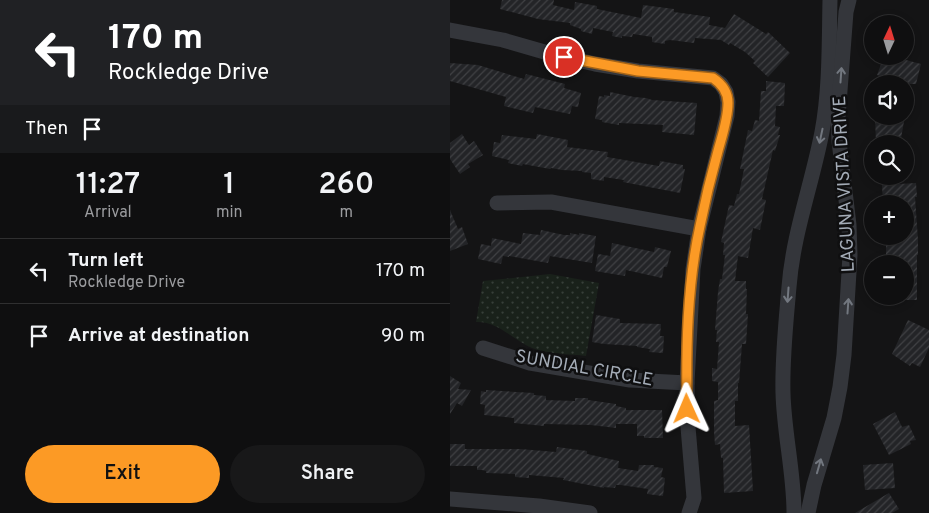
<!DOCTYPE html>
<meta charset="utf-8">
<style>
:root{--surface:#0f0f10;--page:#181819;--text:#f1f3f6;--muted:#9b9c9f;--line:#2f2f30;--accent:#fc9a25}
body{margin:0;font-family:Overpass,sans-serif;background:var(--page);color:var(--text);height:100vh;display:flex;flex-direction:column;font-size:19px;white-space:nowrap}
*{box-sizing:border-box;margin:0}
p{font-size:16px;color:var(--muted)}
.icon{flex:none;width:28px;height:28px;fill:none;stroke:currentColor;stroke-width:2;stroke-linecap:round;stroke-linejoin:round}
.map{position:relative;flex:1;overflow:hidden}
.sheet{display:flex;flex-direction:column;background:var(--surface);width:450px}
.sheet>*{flex:none}
.hud{background:#202124;color:#fff;overflow:hidden}
.needle{width:32px;rotate:4deg}
.fabs{position:absolute;left:414px;top:15px;display:grid;gap:10px}
.fabs a{display:grid;place-items:center;width:50px;height:50px;border-radius:50%;background:var(--surface);box-shadow:0 2px 8px #0003,0 0 0 1px var(--line);font-size:25px}
.pin{position:absolute;display:grid;place-items:center;width:42px;height:42px;color:#fff;margin:-21px;border:2px solid #fff;border-radius:50%;box-shadow:0 1px 5px #0007}
.me{position:absolute;width:55px;margin:-28px;rotate:359deg;stroke-linejoin:round;filter:drop-shadow(0 0 4px #0008)}
.turn{display:flex;align-items:center;gap:18px;height:105px;padding:0 25px;font-size:22px}
.turn .icon{width:65px;height:65px;stroke-width:2.5}
.turn b{display:block;font-size:35px;line-height:42px}
.then{display:flex;align-items:center;height:48px;padding:0 25px;background:#0003;gap:10px;font-size:19px}
.eta{display:flex;justify-content:space-evenly;align-items:center;height:85px;text-align:center}
.eta b{font-size:30px;font-weight:600;line-height:35px}
.action{display:flex;gap:10px;margin-top:auto;padding:10px 25px}
.action a{flex:1;height:58px;border-radius:30px;background:var(--accent);color:#111;font-size:20px;font-weight:600;line-height:58px;text-align:center}
.action a+a{background:var(--page);color:var(--text)}
ul{padding:0;list-style:none}
li{display:flex;align-items:center;gap:15px;height:65px;padding:0 25px;border-top:1px solid var(--line)}
li div{flex:1}
li b{display:block;font-size:19px}
li em{font-style:normal}
main{display:flex;flex:1;min-height:0}
.map>svg:first-child{display:block}
.park{fill:url(#park-dots)}
.building{fill:url(#building-hatch)}
.lines{fill:none;stroke-linecap:round;stroke-linejoin:round}
.minor{stroke:#34363b;stroke-width:15}
.oneway{stroke:#72777f}
.route-casing{stroke:#a46418;stroke-width:12}
.route{stroke:#fc9a25;stroke-width:9}
.labels{text-anchor:middle;dominant-baseline:central;stroke-width:5;stroke-linejoin:round;paint-order:stroke}
.street-label{font-size:18px;fill:#a4acb7;stroke:#0f0f10}
</style>
<main>
<section class="sheet">
<div class="hud">
<div class="turn"><svg class="icon" aria-label="left" viewBox="0 0 24 24"><path d="M17 20v-9H6M10 6l-5 5 5 5"/></svg><div><b>170 m</b>Rockledge Drive</div></div>
<div class="then">Then<svg class="icon" aria-label="arrive" viewBox="0 0 24 24"><path d="M6 21V4h12l-3 4 3 4H6"/></svg></div>
</div>
<div class="eta">
<div><b>11:27</b><p>Arrival</p></div>
<div><b>1</b><p>min</p></div>
<div><b>260</b><p>m</p></div>
</div>
<ul>
<li><svg class="icon" aria-label="left" viewBox="0 0 24 24"><path d="M17 20v-9H6M10 6l-5 5 5 5"/></svg><div><b>Turn left</b><p>Rockledge Drive</p></div><em>170 m</em></li>
<li><svg class="icon" aria-label="arrive" viewBox="0 0 24 24"><path d="M6 21V4h12l-3 4 3 4H6"/></svg><div><b>Arrive at destination</b></div><em>90 m</em></li>
</ul>
<div class="action"><a>Exit</a><a>Share</a></div>
</section>
<div class="map">
<svg width="479" height="513" viewBox="0 0 479 513">
<defs>
<pattern id="park-dots" width="8" height="8" patternUnits="userSpaceOnUse" patternTransform="scale(1.25)"><rect width="8" height="8" fill="#19211a"/><path d="M2 2h.1M6 6h.1" fill="none" stroke="#373f39" stroke-width="1.8" stroke-linecap="round"/></pattern>
<pattern id="building-hatch" width="6" height="6" patternUnits="userSpaceOnUse" patternTransform="scale(1.25)"><rect width="6" height="6" fill="#232427"/><path d="M-1 1l2-2M0 6l6-6M5 7l2-2" fill="none" stroke="#404144"/></pattern>
</defs>
<rect width="100%" height="100%" fill="#141415"/>
<path class="park" d="M100,274l49,9 -13,73c-16,-2 -39,-2 -54,-8 -19,-8 -34,-27 -56,-26l7,-41z"/>
<g class="building">
<polygon points="52,0 104,0 103,5 124,10 125,2 147,6 147,9 191,18 193,5 224,9 224,12 260,17 259,25 275,28 284,14 316,34 318,32 340,53 318,77 303,63 305,61 295,52 280,43 279,45 271,40 245,38 244,43 220,40 215,41 215,44 202,42 202,37 183,34 182,37 172,36 172,38 162,36 163,32 143,28 142,34 131,31 131,29 120,25 120,23 88,19 50,9"/>
<polygon points="434,56 441,56 471,64 466,84 427,84 430,76 427,75"/>
<polygon points="0,63 28,65 74,79 76,74 115,84 114,88 131,93 128,107 122,106 120,114 85,107 83,113 54,106 56,97 0,81"/>
<polygon points="316,81 335,83 334,106 326,106 325,126 330,127 328,135 330,135 325,151 323,150 312,199 316,200 310,230 303,228 298,258 288,256 285,281 296,281 296,289 297,289 296,314 298,314 296,344 292,344 289,383 288,383 288,401 285,401 285,426 299,425 303,491 274,493 273,458 271,458 270,444 265,445 264,432 264,401 268,400 268,382 262,381 262,368 267,369 269,342 266,342 267,330 265,330 268,292 270,279 272,279 275,255 273,255 274,243 271,242 279,205 284,206 287,194 289,194 294,169 290,169 298,130 302,131 305,120 309,121 311,91 316,91"/>
<polygon points="160,92 184,97 196,98 202,100 247,103 244,135 212,132 213,125 169,123 169,125 152,122 152,120 145,119 149,96 154,97 154,95 160,96"/>
<polygon points="425,116 455,116 450,144 426,144"/>
<polygon points="12,134 19,145 24,141 33,155 18,164 20,167 10,174 0,159 0,143"/>
<polygon points="87,134 118,140 117,147 158,152 157,157 209,166 210,161 233,165 233,169 235,169 230,193 173,182 174,180 154,177 154,181 141,179 141,173 132,172 132,171 112,170 101,168 100,169 73,164 72,166 58,163 59,160 42,156 44,142 50,143 52,135 86,139"/>
<polygon points="466,183 467,197 465,197 468,240 468,255 467,255 467,300 455,300 455,264 436,264 436,236 455,236 455,204 433,204 432,185"/>
<polygon points="0,210 8,229 12,227 18,244 0,251"/>
<polygon points="91,230 114,235 120,235 120,233 129,235 129,233 146,236 142,263 100,256 98,263 59,256 59,257 53,256 51,264 28,259 31,244 41,246 42,238 71,244 73,233 90,235"/>
<polygon points="162,243 204,252 205,247 221,251 217,267 214,267 212,278 176,270 175,276 145,271 148,254 160,256"/>
<polygon points="146,315 170,319 170,323 211,324 210,336 214,336 213,353 199,352 200,349 187,347 187,346 154,344 142,342"/>
<polygon points="458,320 479,330 479,348 470,367 462,363 460,366 442,354"/>
<polygon points="0,376 11,383 8,389 21,390 12,406 7,403 0,414"/>
<polygon points="36,390 84,393 84,395 96,396 96,400 125,401 125,398 138,398 138,400 166,404 166,406 176,408 176,410 212,410 213,438 194,438 194,436 187,436 187,424 166,424 166,428 141,425 94,424 94,426 64,423 64,418 34,415 35,405 30,404 31,391 36,392"/>
<polygon points="445,412 452,427 459,425 466,440 460,441 461,444 439,455 423,424"/>
<polygon points="0,444 15,444 15,449 70,449 106,452 107,447 137,451 137,454 169,461 168,468 188,471 189,465 204,465 204,467 213,468 211,477 215,478 213,496 197,494 198,489 171,485 166,485 165,488 154,487 154,488 113,480 114,478 79,475 79,478 65,477 65,474 36,473 36,471 32,470 27,470 27,466 0,466"/>
<polygon points="443,463 445,488 415,490 413,465"/>
<polygon points="439,493 449,509 442,513 405,513"/>
</g>
<g class="lines">
<g class="minor">
<polyline points="0,30 53,40 98,53 145,64 188,71 263,78 271,84 276,92 278,102 277,116 249,229 243,269 237,383 238,427 244,498 239,513"/>
<polyline points="47,203 101,202 249,229"/>
<polyline points="33,348 80,363 180,380 237,383"/>
<polyline points="0,499 89,506 140,513"/>
<path d="M344,513c0,-40 -10,-80 -11,-120 -1,-35 3,-71 6,-106 4,-53 23,-103 33,-155 8,-43 7,-88 8,-132"/>
<polyline points="358,513 364,485 384,418 390,387 394,355 400,255 399,225 389,141 388,117 396,12 399,0"/>
</g>
</g>
<defs><path id="oneway-shaft" d="M-6 0H5M1.5-3L5.5 0L1.5 3" fill="none" stroke-width="1.6" stroke-linecap="round" stroke-linejoin="round" transform="scale(1.25)"/></defs>
<g class="oneway">
<use href="#oneway-shaft" transform="translate(391 75) rotate(-86)"/>
<use href="#oneway-shaft" transform="translate(371 136) rotate(102)"/>
<use href="#oneway-shaft" transform="translate(338 295) rotate(94)"/>
<use href="#oneway-shaft" transform="translate(398 306) rotate(-86)"/>
<use href="#oneway-shaft" transform="translate(369 466) rotate(-74)"/>
</g>
<g class="lines">
<defs>
<path id="route" d="M114,57l74,14 75,7c9,6 15,14 15,25 0,16 -6,33 -10,48 -7,25 -13,50 -18,75 -13,59 -14,123 -13,183"/>
</defs>
<use href="#route" class="route-casing"/>
<use href="#route" class="route"/>
</g>
<g class="labels">
<g class="street-label">
<text transform="translate(395 184) rotate(-93)">LAGUNA VISTA DRIVE</text>
<text transform="translate(134 369) rotate(10)">SUNDIAL CIRCLE</text>
</g>
</g>
</svg>
<div class="fabs">
<a><svg class="needle" viewBox="-14 -14 28 28"><path d="M0-13l5 13h-10z" fill="#e53935"/><path d="M0 13l5-13h-10z" fill="#9b9c9f"/></svg></a>
<a><svg class="icon" aria-label="sound" viewBox="0 0 24 24"><path d="M4 9h4l5-4v14l-5-4H4zM17 9q2 3 0 6"/></svg></a>
<a><svg class="icon" aria-label="search" viewBox="0 0 24 24"><circle cx="10" cy="10" r="6"/><path d="M15 15l6 6"/></svg></a>
<a>+</a>
<a>−</a>
</div>
<div class="pin" style="left:114px;top:57px;background:#d93025"><svg class="icon" aria-label="arrive" viewBox="0 0 24 24"><path d="M6 21V4h12l-3 4 3 4H6"/></svg></div>
<svg class="me" style="left:237px;top:409px" viewBox="-20 -20 40 40"><path d="M0-17L14 15 0 8-14 15z" fill="#fc9a25" stroke="#fff" stroke-width="4"/></svg>
</div>
</main>
